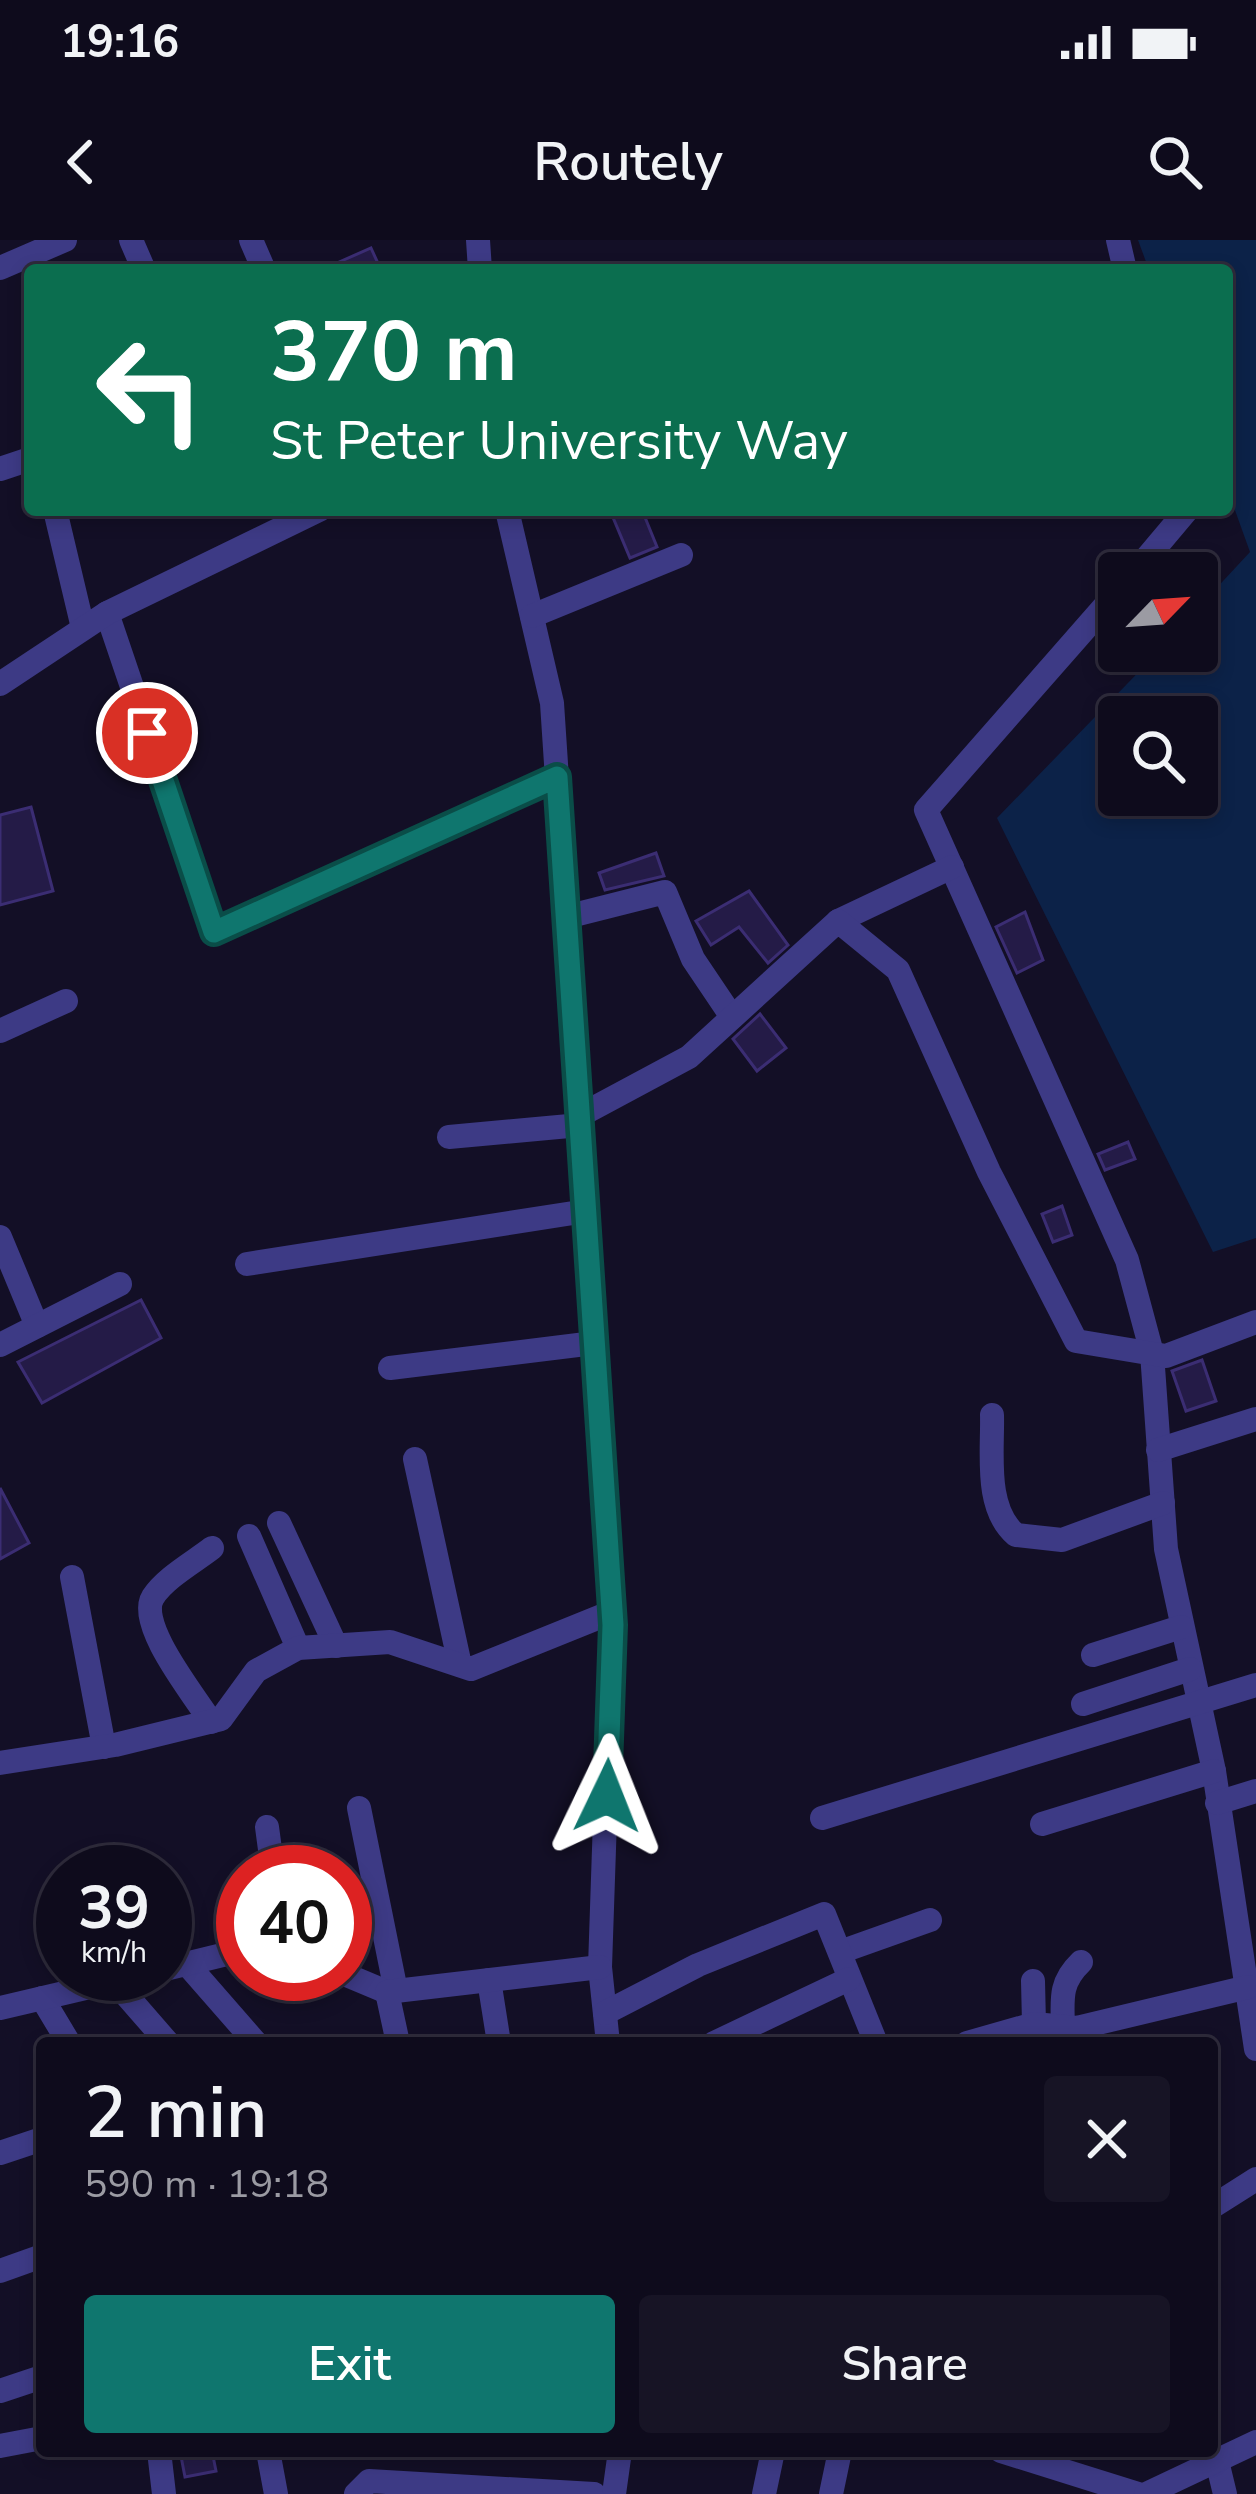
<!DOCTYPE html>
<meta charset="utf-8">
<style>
:root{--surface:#0e0b1c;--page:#171425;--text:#f1f3f6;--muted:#9b9ba3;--line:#2e2b3b;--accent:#0f766e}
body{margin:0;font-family:"Nunito Sans",sans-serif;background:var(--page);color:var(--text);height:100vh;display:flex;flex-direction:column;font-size:45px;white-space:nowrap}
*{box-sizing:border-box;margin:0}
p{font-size:39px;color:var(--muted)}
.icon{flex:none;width:66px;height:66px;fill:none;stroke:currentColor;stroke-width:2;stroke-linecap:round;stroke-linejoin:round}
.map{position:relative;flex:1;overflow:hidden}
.drawer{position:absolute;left:36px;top:1797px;width:1182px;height:420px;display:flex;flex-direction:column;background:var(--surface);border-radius:12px;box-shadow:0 6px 18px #0003,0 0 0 3px var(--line)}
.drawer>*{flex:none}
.top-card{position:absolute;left:24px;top:24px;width:1209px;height:252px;border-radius:12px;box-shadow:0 6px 18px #0003,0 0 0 3px var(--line);background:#0b6e4f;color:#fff;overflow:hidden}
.needle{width:78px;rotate:65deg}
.fabs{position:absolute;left:1098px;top:312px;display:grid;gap:24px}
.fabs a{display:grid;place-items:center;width:120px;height:120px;border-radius:12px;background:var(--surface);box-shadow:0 6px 18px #0003,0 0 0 3px var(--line);font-size:60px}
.speed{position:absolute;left:36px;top:1605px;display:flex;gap:24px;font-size:60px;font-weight:700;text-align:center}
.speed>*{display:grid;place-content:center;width:156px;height:156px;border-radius:50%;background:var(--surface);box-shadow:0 6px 18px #0003,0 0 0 3px var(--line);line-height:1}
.speed small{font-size:30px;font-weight:400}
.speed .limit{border:18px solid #d22;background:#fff;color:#111}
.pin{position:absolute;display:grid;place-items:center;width:102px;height:102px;color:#fff;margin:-51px;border:6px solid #fff;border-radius:50%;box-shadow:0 3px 12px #0007}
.me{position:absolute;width:132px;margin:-66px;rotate:2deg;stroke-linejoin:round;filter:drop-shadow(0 0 9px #0008)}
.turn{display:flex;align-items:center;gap:42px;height:252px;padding:0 48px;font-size:54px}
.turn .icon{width:156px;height:156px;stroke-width:2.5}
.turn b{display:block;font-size:84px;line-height:102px}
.round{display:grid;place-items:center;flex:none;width:126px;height:126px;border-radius:12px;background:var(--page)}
.head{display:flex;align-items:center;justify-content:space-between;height:204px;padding:0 48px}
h1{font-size:72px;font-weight:600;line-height:90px}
.action{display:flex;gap:24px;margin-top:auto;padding:24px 48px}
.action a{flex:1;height:138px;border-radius:12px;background:var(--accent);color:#fff;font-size:48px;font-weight:600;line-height:138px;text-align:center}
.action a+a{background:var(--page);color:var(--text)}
.status{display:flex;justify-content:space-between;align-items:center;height:84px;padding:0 60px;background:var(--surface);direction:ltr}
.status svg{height:33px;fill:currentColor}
header{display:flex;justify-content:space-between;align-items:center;height:156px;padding:0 48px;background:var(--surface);font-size:54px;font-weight:600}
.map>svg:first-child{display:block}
.water{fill:#0c2248;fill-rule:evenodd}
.building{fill:#241b47;stroke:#3b2d73;stroke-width:3}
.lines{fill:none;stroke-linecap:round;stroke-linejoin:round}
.minor{stroke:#3d3a85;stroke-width:24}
.route-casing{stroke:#0a4d48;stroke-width:30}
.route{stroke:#0f766e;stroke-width:21}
</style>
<div class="status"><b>19:16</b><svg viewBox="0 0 49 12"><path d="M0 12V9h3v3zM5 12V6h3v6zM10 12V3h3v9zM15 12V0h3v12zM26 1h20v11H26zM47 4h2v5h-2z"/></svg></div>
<header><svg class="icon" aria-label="back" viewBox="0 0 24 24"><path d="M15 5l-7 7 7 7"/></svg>Routely<svg class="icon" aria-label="search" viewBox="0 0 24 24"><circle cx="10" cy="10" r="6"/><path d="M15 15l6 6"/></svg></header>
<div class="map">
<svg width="1256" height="2254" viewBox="0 0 1256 2254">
<rect width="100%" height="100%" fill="#130f26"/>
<path class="water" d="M1138,0h118v998l-43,14 -216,-434 162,-167h38v-42l53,-57 -23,-64v-218h-78zM1119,477h78v78h-78z"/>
<g class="building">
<polygon points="371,8 381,30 321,30"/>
<polygon points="624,270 642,270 657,307 630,318 612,275"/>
<polygon points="31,567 53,651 0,665 0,575"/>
<polygon points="656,613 664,636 605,650 599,633"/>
<polygon points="749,651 788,705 768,723 739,687 711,705 696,681"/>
<polygon points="1025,672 1043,720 1017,733 996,687"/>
<polygon points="760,774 786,808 757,831 733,799"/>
<polygon points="1128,902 1135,919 1105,930 1098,914"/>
<polygon points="1062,966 1072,995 1053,1002 1042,974"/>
<polygon points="141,1060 161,1098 42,1163 18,1122"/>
<polygon points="1202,1120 1216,1161 1186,1171 1172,1131"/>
<polygon points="0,1248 29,1303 0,1319"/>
<polygon points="180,2211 212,2211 216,2231 185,2237"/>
</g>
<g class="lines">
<g class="minor">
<polyline points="131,0 144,30"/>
<polyline points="251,0 264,30"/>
<polyline points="478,0 480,30"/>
<polyline points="1118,0 1125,30"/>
<polyline points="0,28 65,0"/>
<polyline points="0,229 30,219"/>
<polyline points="55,270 83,388"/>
<polyline points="507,270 552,463 612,1372 600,1727 608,1803"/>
<polyline points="1134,333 1187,270"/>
<polyline points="1119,350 926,570 1127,1020 1152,1113 1166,1309 1214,1531 1256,1809"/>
<polyline points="107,373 215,692 557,537"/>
<polyline points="532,376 681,315"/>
<polyline points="0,444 107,373 319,270"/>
<polyline points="566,677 665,652 693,719 732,777"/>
<polyline points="838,681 952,627"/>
<polyline points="0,791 66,761"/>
<polyline points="579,876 689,817 838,681 898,730 989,932 1076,1101 1166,1116 1256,1082"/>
<polyline points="449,897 580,885"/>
<polyline points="0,997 37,1086"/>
<polyline points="247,1024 586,971"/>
<polyline points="0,1105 120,1044"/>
<polyline points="390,1128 594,1103"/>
<path d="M992,1175c1,37 -8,93 24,120l46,5 101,-37"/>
<polyline points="1158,1210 1256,1179"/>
<polyline points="415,1219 460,1425"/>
<polyline points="279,1283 336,1406"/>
<polyline points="249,1296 298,1408"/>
<polyline points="72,1337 104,1507"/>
<polyline points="1093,1415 1181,1387"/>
<polyline points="1083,1464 1190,1429"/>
<path d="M211,1482c-16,-26 -75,-98 -58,-125 12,-19 41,-35 59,-49"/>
<polyline points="0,1523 115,1505 221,1479 256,1431 298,1408 390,1402 471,1429 612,1372"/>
<polyline points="1217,1563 1256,1551"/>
<polyline points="359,1568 396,1751"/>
<polyline points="822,1578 1256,1445"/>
<polyline points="1042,1584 1214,1531"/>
<polyline points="267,1587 273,1632"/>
<polyline points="840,1712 930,1680"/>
<polyline points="187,1724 256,1803"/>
<polyline points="165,1729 243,1710"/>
<polyline points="344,1734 387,1752"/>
<polyline points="489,1740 499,1803"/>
<polyline points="114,1741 168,1803"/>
<polyline points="1033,1741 1034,1784"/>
<polyline points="42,1758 69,1803"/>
<polyline points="0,1768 145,1734"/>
<polyline points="605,1773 698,1725 824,1674 876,1803"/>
<path d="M1063,1786c-1,-28 -3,-44 18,-64"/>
<polyline points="398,1803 387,1752 600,1727"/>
<polyline points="714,1803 849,1739"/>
<polyline points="967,1803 1034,1784 1077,1788 1248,1747"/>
<polyline points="0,1913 42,1899"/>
<polyline points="1212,1967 1256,1939"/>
<polyline points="0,2031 42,2016"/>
<polyline points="0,2151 42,2137"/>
<polyline points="0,2206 42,2198"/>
<polyline points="159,2211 164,2254"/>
<polyline points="268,2211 276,2254"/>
<polyline points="1001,2211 1138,2254"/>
<polyline points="1217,2221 1225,2254"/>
<polyline points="356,2254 369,2241 594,2254"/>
<polyline points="614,2254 620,2211"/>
<polyline points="764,2254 773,2211"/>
<polyline points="831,2254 840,2211"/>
<polyline points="1146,2254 1256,2202"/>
</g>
</g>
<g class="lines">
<defs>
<polyline id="route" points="147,493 214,692 557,537 613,1385 607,1556"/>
</defs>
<use href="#route" class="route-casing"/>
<use href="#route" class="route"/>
</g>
</svg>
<div class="fabs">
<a><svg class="needle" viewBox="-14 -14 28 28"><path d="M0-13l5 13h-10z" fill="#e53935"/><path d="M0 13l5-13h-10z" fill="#9b9ba3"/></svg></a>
<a><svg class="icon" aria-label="search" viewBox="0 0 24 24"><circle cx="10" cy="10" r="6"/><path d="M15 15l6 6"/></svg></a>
</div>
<div class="speed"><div>39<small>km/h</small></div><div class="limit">40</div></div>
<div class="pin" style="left:147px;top:493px;background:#d93025"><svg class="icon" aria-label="arrive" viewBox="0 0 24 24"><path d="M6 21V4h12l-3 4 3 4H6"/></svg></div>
<svg class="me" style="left:607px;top:1556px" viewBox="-20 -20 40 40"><path d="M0-17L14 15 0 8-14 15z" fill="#0f766e" stroke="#fff" stroke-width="4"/></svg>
<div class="top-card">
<div class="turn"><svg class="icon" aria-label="left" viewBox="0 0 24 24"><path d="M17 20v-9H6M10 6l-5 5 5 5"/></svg><div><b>370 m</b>St Peter University Way</div></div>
</div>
<section class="drawer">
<div class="head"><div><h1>2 min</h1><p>590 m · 19:18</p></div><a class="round"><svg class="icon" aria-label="close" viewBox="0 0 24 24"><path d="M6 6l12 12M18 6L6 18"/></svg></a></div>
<div class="action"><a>Exit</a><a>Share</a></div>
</section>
</div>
